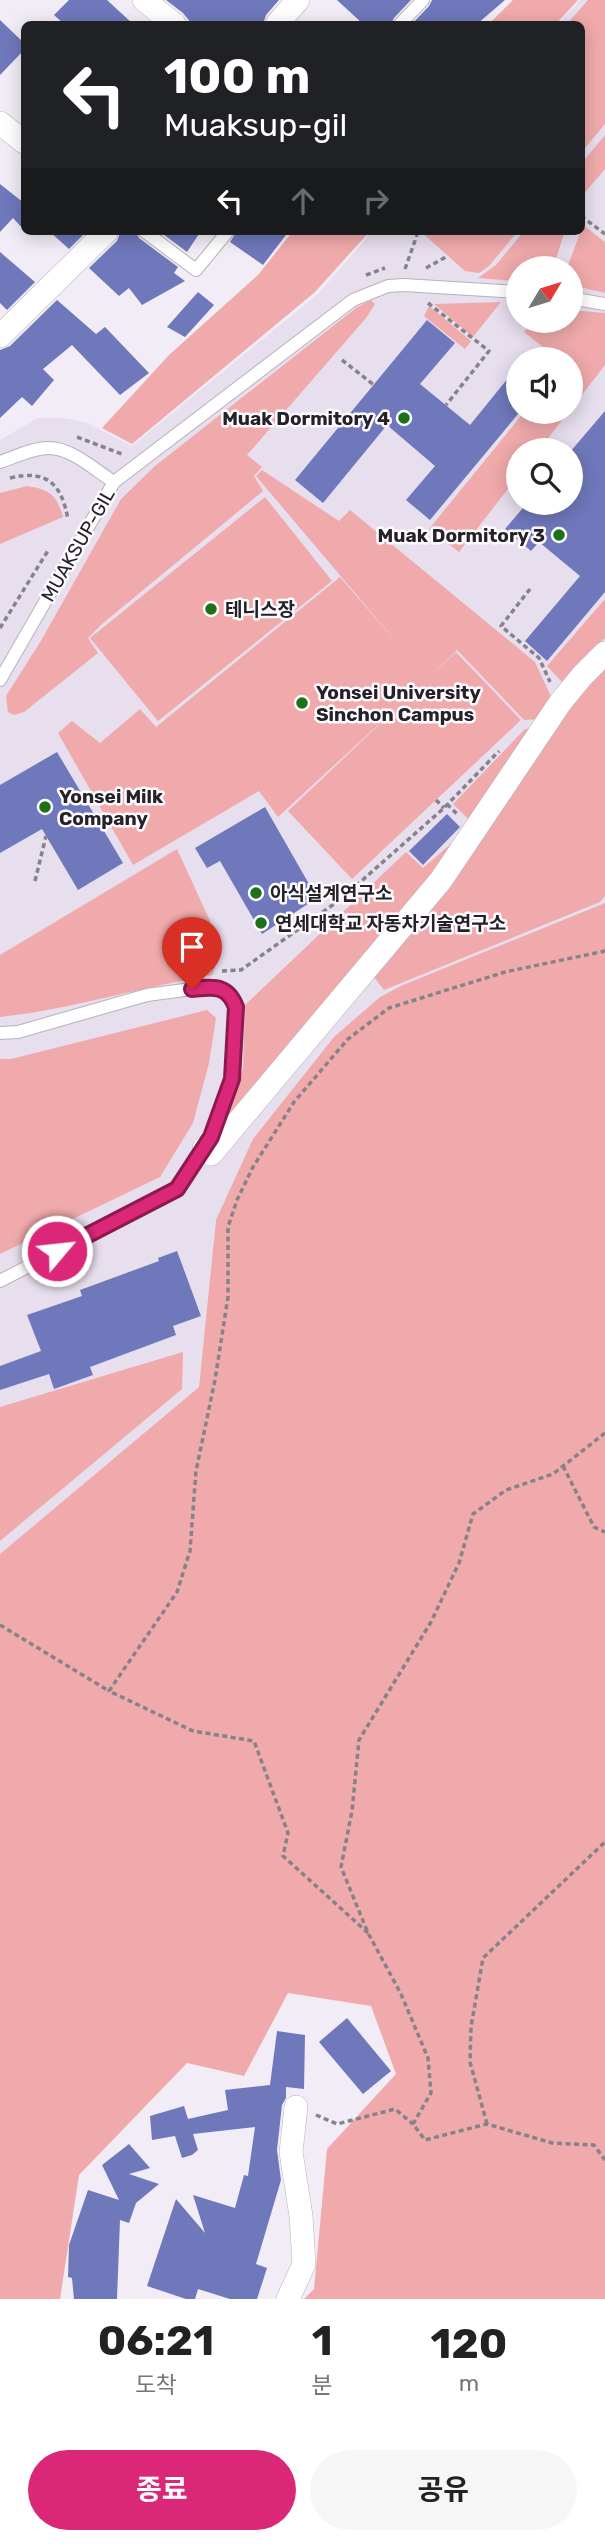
<!DOCTYPE html>
<html lang="ko">
<meta charset="utf-8">
<style>
:root{--surface:#fff;--page:#f6f6f6;--text:#222;--muted:#767676;--accent:#db2777}
body{margin:0;font-family:Rubik,"Noto Sans KR",sans-serif;background:var(--page);color:var(--text);height:100vh;display:flex;flex-direction:column;font-size:26px;white-space:nowrap}
*{box-sizing:border-box;margin:0}
p{font-size:23px;color:var(--muted)}
.icon{flex:none;width:38px;height:38px;fill:none;stroke:currentColor;stroke-width:2;stroke-linecap:round;stroke-linejoin:round}
.map{position:relative;height:2299px;overflow:hidden}
.details{display:flex;flex-direction:column;background:var(--surface);flex:1}
.details>*{flex:none}
.top-card{position:absolute;left:21px;top:21px;width:564px;height:214px;border-radius:10px;box-shadow:0 4px 18px #0003;background:#202124;color:#fff;overflow:hidden}
.needle{width:46px;rotate:52deg}
.tools{position:absolute;left:506px;top:256px;display:grid;gap:14px}
.tools a{display:grid;place-items:center;width:77px;height:77px;border-radius:50%;background:var(--surface);box-shadow:0 4px 18px #0003;font-size:35px}
.pin{position:absolute;display:grid;place-items:center;width:60px;height:60px;color:#fff;margin:-72px -30px;border-radius:50% 50% 50% 0;rotate:-45deg;box-shadow:0 0 7px #0007}
.pin .icon{rotate:45deg}
.me{position:absolute;width:77px;margin:-38px;rotate:62deg;stroke-linejoin:round;filter:drop-shadow(0 0 5px #0008)}
.turn{display:flex;align-items:center;gap:24px;height:147px;padding:0 28px;font-size:32px}
.turn .icon{width:91px;height:91px;stroke-width:2.5}
.turn b{display:block;font-size:49px;line-height:60px}
.lanes{display:flex;align-items:center;height:66px;padding:0 28px;background:#0003;justify-content:center;gap:35px;direction:ltr}
.lanes .off{opacity:.35}
.eta{display:flex;justify-content:space-evenly;align-items:center;height:119px;text-align:center}
.eta b{font-size:42px;font-weight:700;line-height:49px}
.button{display:flex;gap:14px;margin-top:auto;padding:14px 28px}
.button a{flex:1;height:80px;border-radius:42px;background:var(--accent);color:#fff;font-size:28px;font-weight:700;line-height:80px;text-align:center}
.button a+a{background:var(--page);color:var(--text)}
.map>svg:first-child{display:block}
.built{fill:#e7deee;fill-rule:evenodd}
.green{fill:#f0aaab}
.building{fill:#6f78bb}
.lines{fill:none;stroke-linecap:round;stroke-linejoin:round}
.lane-casing{stroke:#b8b2bb;stroke-width:14}
.street-casing{stroke:#b8b2bb;stroke-width:24}
.path{stroke:#858289;stroke-width:3.5;stroke-dasharray:5 3.5;stroke-linecap:butt}
.lane{stroke:#fff;stroke-width:12}
.street{stroke:#fff;stroke-width:23}
.route-casing{stroke:#8e194d;stroke-width:18}
.route{stroke:#db2777;stroke-width:12}
.poi-dot{fill:#1e7119;stroke:#fdfbff;stroke-width:2.5}
.labels{text-anchor:middle;dominant-baseline:central;stroke-width:5;stroke-linejoin:round;paint-order:stroke}
.poi-label{font-size:19px;font-weight:bold;fill:#242226;stroke:#fdfbff;text-anchor:start}
.street-label{font-size:19px;fill:#242226;stroke:#fdfbff}
</style>
<div class="map">
<svg width="605" height="2299" viewBox="0 0 605 2299">
<rect width="100%" height="100%" fill="#f1ecf6"/>
<path class="built" d="M580,0h25v903l-389,317 -17,167 -199,167v-1114l38,-22h24l23,4 47,24 186,-152 55,-63h208v-207h-23zM518,268h52v52h-52zM518,359h52v52h-52zM518,450h52v52h-52z"/>
<g class="green">
<polygon points="513,0 578,0 556,24 489,24"/>
<polygon points="588,0 605,0 605,124 581,153 581,24 567,24"/>
<polygon points="605,135 605,169 581,197 581,164"/>
<polygon points="583,225 605,242 605,293 571,285 570,268 567,268"/>
<polygon points="293,231 370,231 315,292 132,444 102,428 169,355 258,275"/>
<polygon points="420,231 518,231 489,266 479,273 465,271"/>
<polygon points="524,231 565,231 553,268 518,268 518,281 478,278 496,265"/>
<polygon points="371,300 375,304 366,318 247,455 262,467 254,476 263,491 102,624 88,638 98,653 24,712 14,715 8,712 6,696 42,639 121,499 155,466 356,308"/>
<polygon points="501,302 473,337 434,304"/>
<polygon points="429,306 471,341 465,349 424,316"/>
<polygon points="571,310 605,313 605,365 571,409 570,359 558,359 524,332 535,320 570,320"/>
<polygon points="525,411 569,411 539,450 518,450 518,476 459,552 429,529"/>
<polygon points="262,470 339,521 350,510 535,662 554,703 543,719 524,720 457,650 428,679 456,652 521,720 352,879 288,811 402,703 278,817 259,791 133,865 58,733 72,721 100,743 140,709 156,727 340,577 404,651 256,476"/>
<path d="M27,486c23,4 29,8 36,31l-63,27v-51z"/>
<polygon points="265,497 332,581 158,721 90,638"/>
<polygon points="605,599 605,638 572,670 563,683 547,666"/>
<polygon points="605,661 605,896 600,902 384,990 370,972 585,680"/>
<polygon points="541,726 474,825 453,804 525,729"/>
<polygon points="468,829 470,830 234,1115 226,1112 243,1069 245,1005 406,852 423,868"/>
<path d="M177,849l38,83 4,26 -7,17c-71,12 -140,34 -212,42v-62z"/>
<polygon points="605,903 605,2299 304,2299 314,2289 327,2149 396,2074 371,2006 288,1993 244,2076 187,2063 79,2175 60,2299 0,2299 0,1554 199,1387 216,1220 253,1139 334,1037 380,997 403,985"/>
<polygon points="207,1010 216,1018 209,1063 193,1123 160,1177 0,1254 0,1059 11,1059"/>
<polygon points="183,1352 182,1389 0,1541 0,1407"/>
</g>
<g class="building">
<polygon points="69,0 107,0 133,24 64,24 54,15"/>
<polygon points="166,0 279,0 266,15 263,24 192,24 183,13"/>
<polygon points="337,0 411,0 394,18 391,24 363,24"/>
<polygon points="432,0 505,0 477,24 412,24 429,6"/>
<polygon points="0,20 24,43 24,50 0,75"/>
<polygon points="0,184 24,203 24,230 13,218 0,232"/>
<polygon points="49,231 87,231 69,249"/>
<polygon points="121,231 135,231 139,238 178,267 174,273 185,281 142,305 129,288 119,296 89,268 117,241"/>
<polygon points="159,231 201,231 187,252"/>
<polygon points="237,231 289,231 263,265 230,242"/>
<polygon points="0,252 35,282 7,310 0,303"/>
<polygon points="198,292 214,305 185,337 167,327"/>
<polygon points="57,300 96,334 105,327 149,373 120,395 72,345 43,369 54,380 32,406 22,397 0,418 0,350 10,346"/>
<polygon points="427,320 455,343 420,384 470,425 518,366 518,414 430,520 406,500 435,466 387,425 323,503 295,480"/>
<polygon points="605,411 605,592 547,661 525,641 580,576 539,542 531,551 505,529 528,502 570,502 570,452"/>
<polygon points="57,752 123,863 78,890 42,829 0,853 0,785"/>
<polygon points="265,807 317,898 262,934 220,861 207,868 195,848"/>
<polygon points="447,814 460,827 423,865 409,851"/>
<polygon points="177,1251 201,1316 173,1326 176,1335 90,1367 93,1375 54,1389 49,1374 0,1390 0,1366 41,1351 27,1315 82,1296 80,1290 159,1261 158,1258"/>
<polygon points="347,2018 391,2071 363,2094 319,2042"/>
<polygon points="277,2031 305,2035 304,2089 286,2087 286,2098 282,2105 277,2150 281,2180 256,2264 267,2268 257,2299 230,2299 198,2289 195,2299 186,2299 147,2286 176,2199 205,2233 193,2195 235,2208 244,2175 248,2176 255,2127 193,2134 198,2150 192,2155 182,2158 175,2136 152,2140 150,2116 184,2106 188,2119 228,2110 225,2090 270,2085"/>
<polygon points="129,2144 150,2168 129,2174 159,2184 136,2203 129,2223 120,2220 117,2299 74,2299 72,2278 68,2277 69,2245 88,2190 119,2200 102,2165"/>
</g>
<g class="lines">
<defs>
<g id="lane">
<polyline points="400,24 423,0"/>
<polyline points="144,231 196,270 228,231"/>
<polyline points="570,298 605,304"/>
<path d="M0,462c15,-5 33,-14 49,-14 23,0 47,23 65,34"/>
<polyline points="0,680 114,482 353,300 388,286 404,285 518,292"/>
<polyline points="0,1033 18,1032 147,995 214,986 232,997 236,1007 232,1079 211,1137 177,1189 0,1281"/>
</g>
<g id="street">
<polyline points="144,0 174,24"/>
<polyline points="277,24 298,0"/>
<polyline points="0,123 24,142"/>
<polyline points="0,336 107,231"/>
<polyline points="204,1148 211,1154 441,880 560,703 582,676 605,653"/>
<polyline points="288,2299 304,2264 301,2216 291,2152 296,2107"/>
</g>
</defs>
<use href="#lane" class="lane-casing"/>
<use href="#street" class="street-casing"/>
<g class="path">
<polyline points="581,216 605,234"/>
<polyline points="426,268 446,257"/>
<polyline points="405,269 417,235"/>
<polyline points="366,275 385,268"/>
<polyline points="428,303 489,351 446,405"/>
<polyline points="342,360 374,385"/>
<polyline points="77,437 122,454"/>
<path d="M10,478c37,-9 52,6 58,42"/>
<polyline points="530,589 501,626 539,658 550,682"/>
<polyline points="0,628 49,549"/>
<polyline points="436,800 444,808"/>
<polyline points="447,804 458,815"/>
<polyline points="35,881 46,836"/>
<polyline points="222,971 241,970 341,899 444,808 499,751"/>
<polyline points="605,1433 553,1474 506,1490 473,1514 459,1563 431,1622 359,1740 352,1811 341,1867 368,1933 401,1994 428,2058 431,2093 413,2124 425,2140 487,2124 552,2143 594,2145 605,2160"/>
<polyline points="563,1466 594,1527 605,1532"/>
<polyline points="0,1625 109,1691"/>
<polyline points="368,1933 283,1856 288,1833 254,1741 193,1731 109,1691 177,1592 190,1551 196,1471 215,1380 228,1297 228,1227 237,1200 253,1167 294,1102 348,1039 389,1008 505,972 605,951"/>
<polyline points="316,2115 337,2124 395,2109 413,2124"/>
<polyline points="487,2124 470,2062 471,2027 483,1958 605,1842"/>
</g>
<use href="#lane" class="lane"/>
<use href="#street" class="street"/>
</g>
<g class="lines">
<defs>
<path id="route" d="M57,1251l120,-62 34,-52 21,-58 4,-72c-9,-23 -23,-20 -44,-18"/>
</defs>
<use href="#route" class="route-casing"/>
<use href="#route" class="route"/>
</g>
<g class="poi-dot">
<circle cx="404" cy="418" r="7"/>
<circle cx="559" cy="535" r="7"/>
<circle cx="211" cy="609" r="7"/>
<circle cx="302" cy="703" r="7"/>
<circle cx="45" cy="807" r="7"/>
<circle cx="256" cy="893" r="7"/>
<circle cx="261" cy="923" r="7"/>
</g>
<g class="labels">
<g class="poi-label">
<text x="390" y="418" text-anchor="end">Muak Dormitory 4</text>
<text x="545" y="535" text-anchor="end">Muak Dormitory 3</text>
<text x="225" y="609">테니스장</text>
<text x="316" y="692">Yonsei University<tspan x="316" dy="22">Sinchon Campus</tspan></text>
<text x="59" y="796">Yonsei Milk<tspan x="59" dy="22">Company</tspan></text>
<text x="270" y="893">아식설계연구소</text>
<text x="275" y="923">연세대학교 자동차기술연구소</text>
</g>
<g class="street-label">
<text transform="translate(78 545) rotate(-60)">MUAKSUP-GIL</text>
</g>
</g>
</svg>
<div class="tools">
<a><svg class="needle" viewBox="-14 -14 28 28"><path d="M0-13l5 13h-10z" fill="#e53935"/><path d="M0 13l5-13h-10z" fill="#767676"/></svg></a>
<a><svg class="icon" aria-label="sound" viewBox="0 0 24 24"><path d="M4 9h4l5-4v14l-5-4H4zM17 9q2 3 0 6"/></svg></a>
<a><svg class="icon" aria-label="search" viewBox="0 0 24 24"><circle cx="10" cy="10" r="6"/><path d="M15 15l6 6"/></svg></a>
</div>
<div class="pin" style="left:192px;top:989px;background:#d93025"><svg class="icon" aria-label="arrive" viewBox="0 0 24 24"><path d="M6 21V4h12l-3 4 3 4H6"/></svg></div>
<svg class="me" style="left:57px;top:1251px" viewBox="-20 -20 40 40"><circle r="17" fill="#db2777" stroke="#fff" stroke-width="3"/><path d="M0-11L8 9 0 5-8 9z" fill="#fff"/></svg>
<div class="top-card">
<div class="turn"><svg class="icon" aria-label="left" viewBox="0 0 24 24"><path d="M17 20v-9H6M10 6l-5 5 5 5"/></svg><div><b>100 m</b>Muaksup-gil</div></div>
<div class="lanes"><svg class="icon" aria-label="left" viewBox="0 0 24 24"><path d="M17 20v-9H6M10 6l-5 5 5 5"/></svg><svg class="icon off" aria-label="ahead" viewBox="0 0 24 24"><path d="M12 20V5M6 11l6-6 6 6"/></svg><svg class="icon off" aria-label="right" viewBox="0 0 24 24"><path d="M7 20v-9h11M14 6l5 5-5 5"/></svg></div>
</div>
</div>
<section class="details">
<div class="eta">
<div><b>06:21</b><p>도착</p></div>
<div><b>1</b><p>분</p></div>
<div><b>120</b><p>m</p></div>
</div>
<div class="button"><a>종료</a><a>공유</a></div>
</section>
